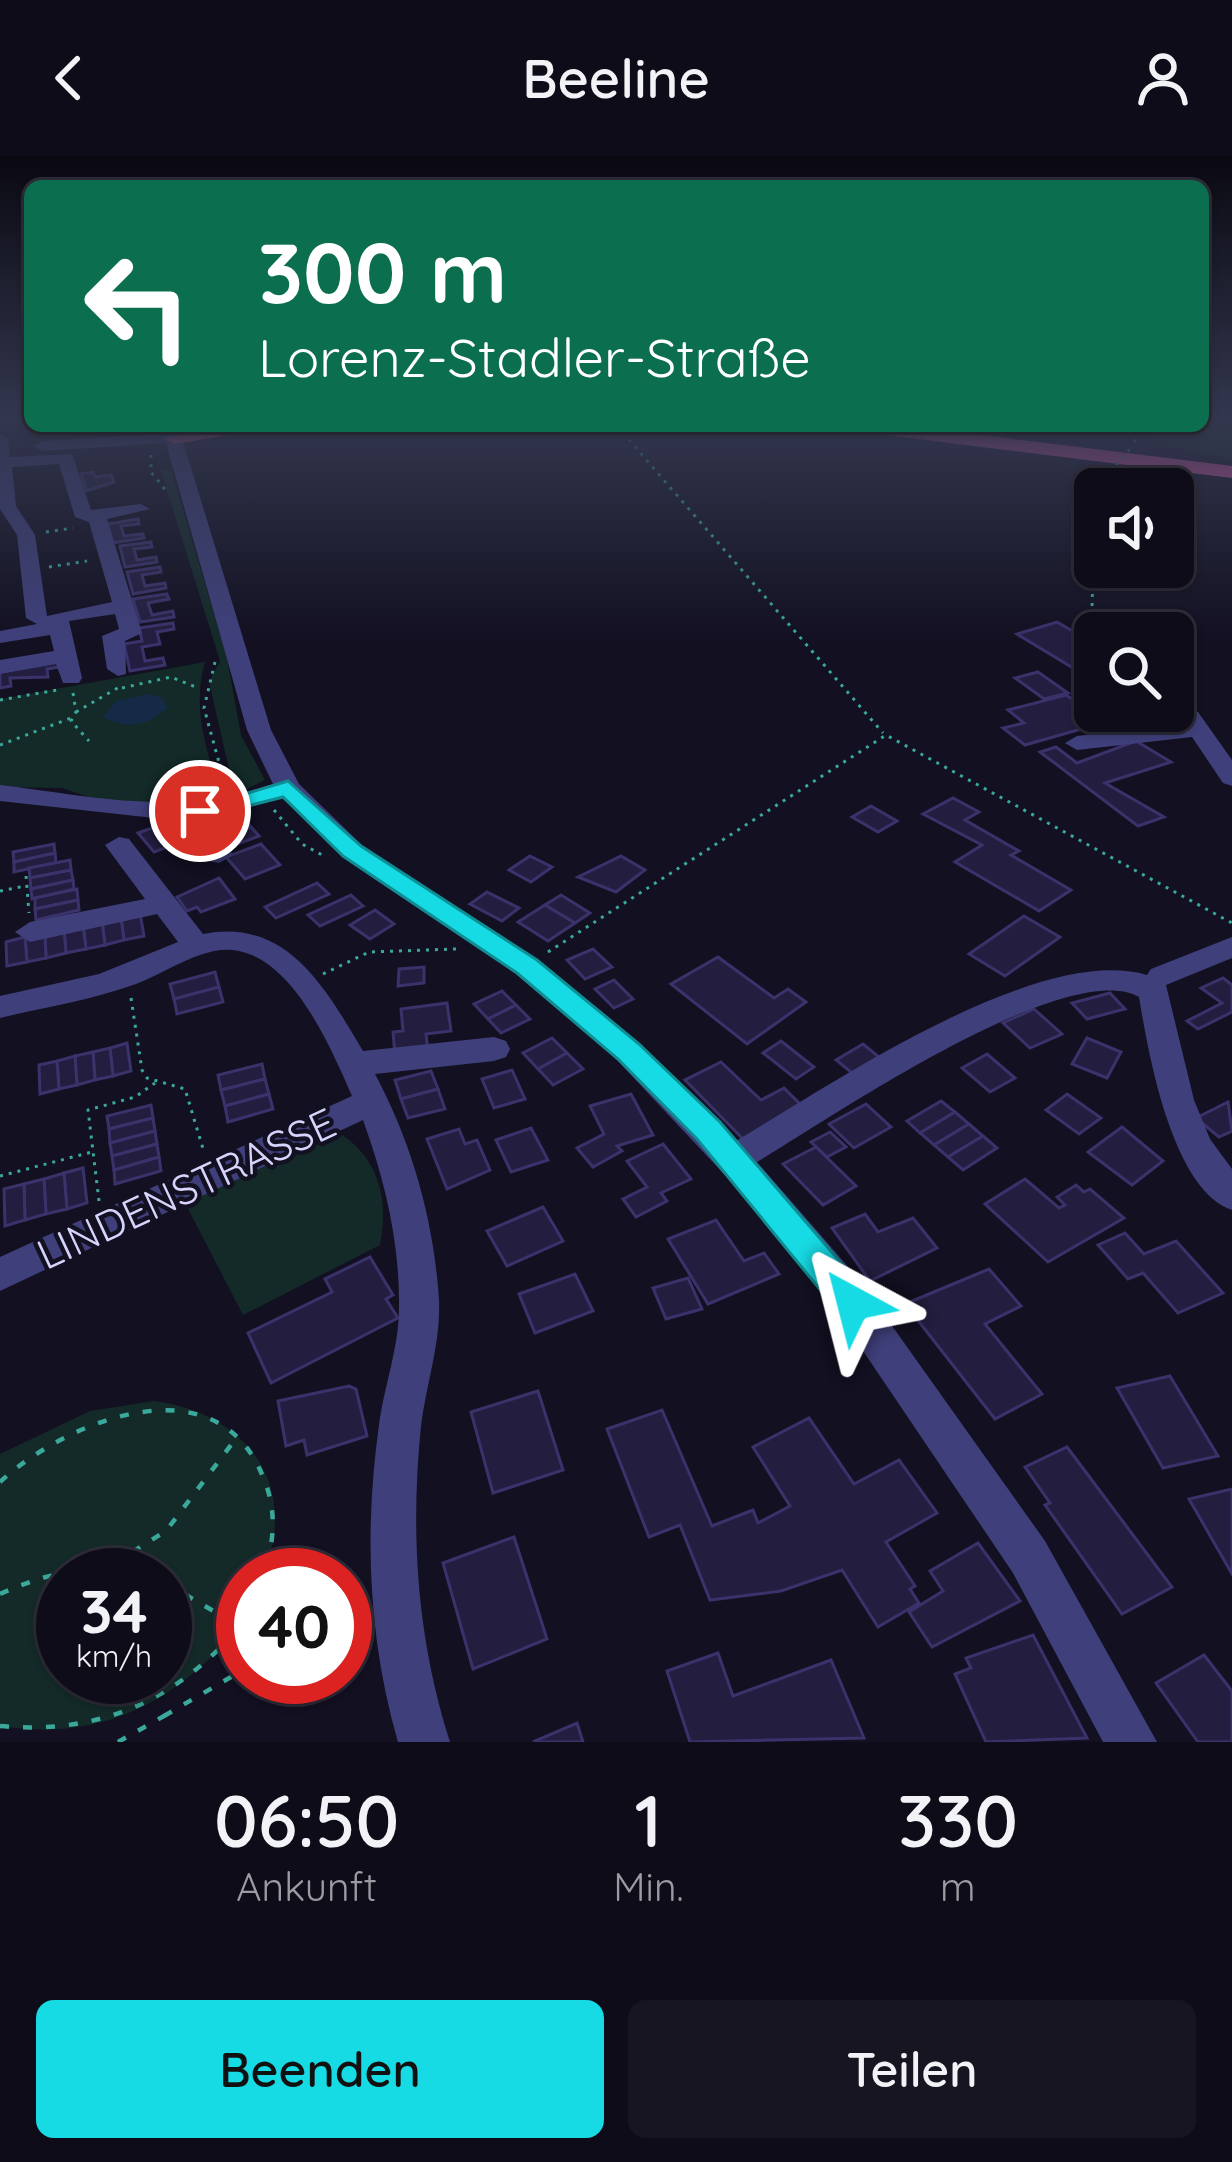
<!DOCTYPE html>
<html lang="de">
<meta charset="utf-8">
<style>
:root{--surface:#0e0c19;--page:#171522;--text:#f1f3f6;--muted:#9b9ba2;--line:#2e2c38;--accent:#17dbe4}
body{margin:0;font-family:Quicksand,sans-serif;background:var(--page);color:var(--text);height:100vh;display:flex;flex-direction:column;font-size:45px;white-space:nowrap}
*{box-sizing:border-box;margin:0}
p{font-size:39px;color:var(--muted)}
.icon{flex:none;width:66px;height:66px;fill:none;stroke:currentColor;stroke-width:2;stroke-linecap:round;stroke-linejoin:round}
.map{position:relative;height:1586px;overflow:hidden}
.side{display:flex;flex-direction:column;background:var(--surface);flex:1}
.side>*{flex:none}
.guide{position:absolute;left:24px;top:24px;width:1185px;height:252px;border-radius:18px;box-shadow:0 3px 9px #0004,0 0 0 3px var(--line);background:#0b6e4f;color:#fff;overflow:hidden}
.controls{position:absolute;left:1074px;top:312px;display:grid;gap:24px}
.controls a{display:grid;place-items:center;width:120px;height:120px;border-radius:18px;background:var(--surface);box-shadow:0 3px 9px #0004,0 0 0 3px var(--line);font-size:60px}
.speed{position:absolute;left:36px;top:1392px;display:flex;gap:24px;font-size:60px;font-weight:700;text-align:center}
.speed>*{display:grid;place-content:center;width:156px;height:156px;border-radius:50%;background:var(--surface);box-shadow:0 3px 9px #0004,0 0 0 3px var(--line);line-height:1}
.speed small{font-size:30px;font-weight:400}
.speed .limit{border:18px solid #d22;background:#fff;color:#111}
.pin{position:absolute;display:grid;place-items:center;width:102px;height:102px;color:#fff;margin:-51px;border:6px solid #fff;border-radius:50%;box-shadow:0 3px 12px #0007}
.me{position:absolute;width:132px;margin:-66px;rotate:322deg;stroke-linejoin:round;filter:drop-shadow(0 0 9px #0008)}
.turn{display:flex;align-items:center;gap:42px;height:252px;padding:0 36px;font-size:54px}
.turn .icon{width:156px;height:156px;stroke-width:2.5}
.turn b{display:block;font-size:84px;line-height:102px}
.eta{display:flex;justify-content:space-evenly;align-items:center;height:204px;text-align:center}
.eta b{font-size:72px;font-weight:600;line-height:84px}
.button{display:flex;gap:24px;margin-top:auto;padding:24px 36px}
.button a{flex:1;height:138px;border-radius:18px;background:var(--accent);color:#111;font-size:48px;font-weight:600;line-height:138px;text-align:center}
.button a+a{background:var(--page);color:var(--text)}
header{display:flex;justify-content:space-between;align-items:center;height:156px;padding:0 36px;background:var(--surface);font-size:54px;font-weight:600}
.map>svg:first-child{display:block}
.green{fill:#132a28;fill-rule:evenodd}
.water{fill:#142a46}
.building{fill:#231e40;stroke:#3a326a;stroke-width:3}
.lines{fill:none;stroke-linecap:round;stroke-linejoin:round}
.path-far1{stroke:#3aa89b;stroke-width:3;stroke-dasharray:3 6;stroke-linecap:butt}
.path{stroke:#3aa89b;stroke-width:4.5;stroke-dasharray:9 14;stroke-linecap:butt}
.minor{fill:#3f407b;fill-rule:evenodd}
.highway{fill:#ef5baa;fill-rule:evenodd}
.path-bridge{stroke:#3aa89b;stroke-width:3;stroke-dasharray:3 6;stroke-linecap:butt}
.route{fill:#17dbe4;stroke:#0f8e94;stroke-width:3}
.labels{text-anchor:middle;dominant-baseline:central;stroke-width:9;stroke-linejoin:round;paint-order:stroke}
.near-street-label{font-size:42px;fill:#d6d4fb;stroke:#121021}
</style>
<header><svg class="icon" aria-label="back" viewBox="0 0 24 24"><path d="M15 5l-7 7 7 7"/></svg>Beeline<svg class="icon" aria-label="person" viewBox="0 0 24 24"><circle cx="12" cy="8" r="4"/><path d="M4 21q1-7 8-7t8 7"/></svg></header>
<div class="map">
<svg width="1232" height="1586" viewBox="0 0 1232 1586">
<rect width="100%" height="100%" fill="#121021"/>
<g class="green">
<polygon points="1203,262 1232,262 1232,304 1144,282 1153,270 1203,270"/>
<polygon points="160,312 172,316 227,502 241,579 265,624 235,639 209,526 220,505"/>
<path d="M205,506c-14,50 3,91 17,139l-106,5 -54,-18 -62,-1v-88z"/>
<path d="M338,976c41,26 51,67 42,113l-137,70 -58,-112z"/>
<path d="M154,1245c91,12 147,82 109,174h-20l-1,50c-67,76 -136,117 -242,101v-272l90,-43zM63,1419h102v102h-102z"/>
</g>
<path class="water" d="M149,538l13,4 6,10c-22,18 -40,22 -65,9l13,-16z"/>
<g class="building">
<polygon points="93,316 95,321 111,319 114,326 86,335 81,318"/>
<polygon points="138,363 139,368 121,370 124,380 143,378 144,382 112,387 108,368"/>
<polygon points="151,386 152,391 134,393 137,404 156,401 157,406 125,411 120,390"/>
<polygon points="160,411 161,416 142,419 145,430 165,427 166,432 133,438 127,416"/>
<polygon points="167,438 169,443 148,447 152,459 173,455 174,461 140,466 133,443"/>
<polygon points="1057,466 1095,488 1095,514 1083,518 1017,478"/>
<polygon points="173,467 174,473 157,476 160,488 142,491 145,505 163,502 165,509 130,515 124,488 142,485 139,472"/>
<polygon points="64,502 65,510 47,513 48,521 10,522 11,530 0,532 0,515"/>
<polygon points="1038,516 1068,537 1044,543 1015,522"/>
<polygon points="1066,539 1106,566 1025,589 1003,572 1024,567 1008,554"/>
<polygon points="1136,585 1171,606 1105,627 1164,661 1138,670 1040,596 1056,591 1077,607"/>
<polygon points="953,642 979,656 965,664 1019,695 1011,699 1071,734 1039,755 955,706 982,689 923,658"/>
<polygon points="871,650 897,665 878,676 852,661"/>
<polygon points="243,662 251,671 220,682 212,673"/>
<polygon points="171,665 187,684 154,696 138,677"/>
<polygon points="251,671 259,680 227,692 220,682"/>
<polygon points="54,688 55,697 14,706 13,696"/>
<polygon points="261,688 280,709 245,723 226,701"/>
<polygon points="55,697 56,707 14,716 14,706"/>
<polygon points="530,700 552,711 531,726 509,714"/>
<polygon points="621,700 645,714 616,736 578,721"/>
<polygon points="70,704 71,714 30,722 29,712"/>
<polygon points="71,714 73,724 31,733 30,722"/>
<polygon points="219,722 235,743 201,756 197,751 187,755 177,741"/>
<polygon points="73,724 74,733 32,743 31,733"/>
<polygon points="317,727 329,738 276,762 265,751"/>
<polygon points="77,733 78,744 35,753 35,742"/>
<polygon points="487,736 519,752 502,765 470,748"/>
<polygon points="351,739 363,750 320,770 308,759"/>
<polygon points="561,739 590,757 575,767 545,749"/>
<polygon points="78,744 79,754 36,764 35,753"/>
<polygon points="545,749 575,767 548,785 518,766"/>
<polygon points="375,754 394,768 370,783 350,769"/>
<polygon points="140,757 144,780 124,784 121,761"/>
<polygon points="1024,760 1060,781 1005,820 969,798"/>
<polygon points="121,761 124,784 105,789 102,765"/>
<polygon points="102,765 105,789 86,793 83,769"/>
<polygon points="83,769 86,793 66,797 64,773"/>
<polygon points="64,773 66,797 46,802 45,777"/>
<polygon points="45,777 46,802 27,806 25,781"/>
<polygon points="25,781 27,806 7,810 6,786"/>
<polygon points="593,793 612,811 585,823 567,804"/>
<polygon points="718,801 774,842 788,833 806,846 747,888 671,828"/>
<polygon points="424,811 424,827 398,830 399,813"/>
<polygon points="215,816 219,831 174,843 170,828"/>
<polygon points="1223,822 1232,829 1232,856 1198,873 1187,865 1222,847 1201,832"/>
<polygon points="614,824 633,843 614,852 595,833"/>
<polygon points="219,831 223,846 177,858 174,843"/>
<polygon points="502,835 516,849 488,863 474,848"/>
<polygon points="1110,837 1125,853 1087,863 1072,847"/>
<polygon points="447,847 451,875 426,878 428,895 395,899 393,876 403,875 401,853"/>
<polygon points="516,849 530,863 501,877 488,863"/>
<polygon points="1034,853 1062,878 1030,892 1003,867"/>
<polygon points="552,882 567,897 538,913 523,897"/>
<polygon points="1087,882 1121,896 1107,922 1072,908"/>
<polygon points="781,885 814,911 796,923 763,897"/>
<polygon points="127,887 131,915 113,920 110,892"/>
<polygon points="863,888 879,901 852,917 836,904"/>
<polygon points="110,892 113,920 95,924 93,896"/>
<polygon points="93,896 95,924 77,929 75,900"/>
<polygon points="567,897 583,913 553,929 538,913"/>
<polygon points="987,898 1015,922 990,936 962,912"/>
<polygon points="75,900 77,929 59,933 57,905"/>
<polygon points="57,905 59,933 40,938 39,909"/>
<polygon points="721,906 761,944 784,932 803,951 743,983 685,924"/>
<polygon points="262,908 265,923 221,934 218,919"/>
<polygon points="512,914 525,943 494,952 482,923"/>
<polygon points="431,915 438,933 401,943 395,924"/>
<polygon points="265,923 269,938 225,950 221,934"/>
<polygon points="438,933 445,953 408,962 401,943"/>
<polygon points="269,938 273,953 228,966 225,950"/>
<polygon points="631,938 653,979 617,990 622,995 593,1011 577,992 604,978 590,950"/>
<polygon points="1067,938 1101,962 1079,978 1046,954"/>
<polygon points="941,945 955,956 920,977 907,965"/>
<polygon points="1228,946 1232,975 1219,981 1196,962"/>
<polygon points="866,948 891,971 854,992 829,968"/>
<polygon points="151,949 153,962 109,973 107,960"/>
<polygon points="955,956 969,968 934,989 920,977"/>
<polygon points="153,962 155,975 110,987 109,973"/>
<polygon points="969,968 983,980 948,1001 934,989"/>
<polygon points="1122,971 1163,1005 1132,1029 1088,996"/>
<polygon points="531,972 548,1004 511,1016 496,984"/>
<polygon points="459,973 465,988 477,984 490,1014 447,1033 427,983"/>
<polygon points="155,975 157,988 112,1000 110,987"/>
<polygon points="830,976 846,991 827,1001 811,986"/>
<polygon points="983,980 997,992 963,1014 948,1001"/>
<polygon points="157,988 159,1001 114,1014 112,1000"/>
<polygon points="663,988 691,1023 661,1037 667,1045 636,1061 623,1043 647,1031 627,1005"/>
<polygon points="816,991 856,1030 823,1049 783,1008"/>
<polygon points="159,1001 161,1015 115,1028 114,1014"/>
<polygon points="83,1012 87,1047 67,1053 64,1017"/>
<polygon points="64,1017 67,1053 46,1058 44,1023"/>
<polygon points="44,1023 46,1058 25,1064 24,1028"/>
<polygon points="1025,1023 1059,1052 1065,1049 1057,1041 1076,1029 1084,1036 1090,1033 1124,1062 1048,1106 985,1048"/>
<polygon points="24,1028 25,1064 5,1070 4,1033"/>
<polygon points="543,1051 563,1085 507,1110 487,1075"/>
<polygon points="865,1058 878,1076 913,1062 937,1092 870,1125 832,1072"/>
<polygon points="716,1064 744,1105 764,1097 779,1118 708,1148 668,1083"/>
<polygon points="1125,1077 1144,1098 1176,1085 1223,1137 1178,1157 1143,1117 1128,1123 1098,1089"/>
<polygon points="370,1101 393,1139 386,1143 398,1162 271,1227 248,1177 332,1136 325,1123"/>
<polygon points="989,1113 1021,1150 985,1168 1042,1238 995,1263 905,1148"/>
<polygon points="575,1118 593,1155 535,1177 519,1138"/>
<polygon points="688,1122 702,1153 666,1163 653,1132"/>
<polygon points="1170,1220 1218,1300 1163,1312 1117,1232"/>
<polygon points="349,1230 356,1233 367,1280 307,1299 304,1284 286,1290 278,1245"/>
<polygon points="538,1235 563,1314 493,1337 471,1256"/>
<polygon points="662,1254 712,1370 753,1354 758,1367 790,1350 753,1291 809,1262 854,1328 899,1304 937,1357 886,1386 915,1430 910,1433 919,1447 878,1471 842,1414 781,1435 710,1444 680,1369 649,1381 607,1273"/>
<polygon points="1067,1291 1172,1431 1122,1458 1045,1349 1050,1347 1025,1311"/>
<polygon points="1232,1333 1232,1418 1189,1343"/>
<polygon points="514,1381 547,1483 473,1513 443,1407"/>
<polygon points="978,1387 1020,1445 932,1491 909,1456 943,1435 930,1415"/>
<polygon points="1033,1479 1087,1582 986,1586 955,1518 971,1512 966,1502"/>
<polygon points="718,1497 733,1540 831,1504 864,1582 690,1586 667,1515"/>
<polygon points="1204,1499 1232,1535 1232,1586 1198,1586 1156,1527"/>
<polygon points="577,1567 583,1586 533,1586"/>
</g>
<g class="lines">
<g class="path-far1">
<polyline points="617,270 883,577"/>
<polyline points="1134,286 1147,270"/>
<polyline points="151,299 151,316 167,336"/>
<polyline points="1099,333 1109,318"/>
<polyline points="1095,339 1092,453 1112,477"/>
<polyline points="46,376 73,372"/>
<polyline points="49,411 87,405"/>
<polyline points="215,506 204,552 225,628"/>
<polyline points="122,532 171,521 198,532"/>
<polyline points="73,537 76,556 71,565 89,585"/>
<polyline points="0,544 57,534"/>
<polyline points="76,556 121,530"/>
<polyline points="0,589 71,562"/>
<polyline points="274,654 302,688 324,700"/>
<polyline points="26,720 29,757"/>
<polyline points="0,735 25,730"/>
<polyline points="548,796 886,579 1232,767"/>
<polyline points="323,818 369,796 456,793"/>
<polyline points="131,842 142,914 147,922 185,933 204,996"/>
<polyline points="0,1020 92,996"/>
<polyline points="99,1045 88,954 135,941 155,927"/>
</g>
<g class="path">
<path d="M0,1326c67,-62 217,-122 263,-5 14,32 12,65 0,98"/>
<polyline points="113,1408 166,1375 231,1289 244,1287"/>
<polyline points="165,1427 243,1472"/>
<path d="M0,1438c48,-21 91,-33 143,-19"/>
<polyline points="345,1455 362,1444"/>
<polyline points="164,1560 243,1514"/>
<path d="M0,1570c101,9 178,-26 243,-103"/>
<polyline points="118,1586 164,1560 158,1551"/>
</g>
<g class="minor">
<path d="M161,270h16l5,12 89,292 28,54 63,61 176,115 102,83 96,98c95,-56 301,-198 411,-166l4,-6 81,-32v21l-66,27 28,115 16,39 22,30v41c-60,-20 -84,-158 -93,-213 -73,-41 -313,124 -382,165l101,116 187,263 112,201h-54l-90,-169 -183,-271 -77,-97 -137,-146 -100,-85 -174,-117 -58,-59 -78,20 27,37 -14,8 -10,-2 -28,-40 -181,-20v-16c99,12 176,32 273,-1l-26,-54 -81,-287 -124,8 -8,-5 8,-5 121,-7z"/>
<path d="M0,278l8,5 2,18 62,-3 19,56 50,-6 9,5 -43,10 35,114 -17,8 1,33 -8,2 -11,-7 -5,-33 17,-7 -4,-15 -46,7 13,57 -3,5h-16l-7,-19 -56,10v-14l54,-9 -4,-16 -50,8v-12l37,-7 -11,-6 -9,-83 -17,-26zM59,308l16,53 14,5 23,80 -65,14 -12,-81 -19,-29 -4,-39z"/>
<polygon points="1190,554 1198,556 1232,604 1232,630 1223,627 1192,581 1077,594 1065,587 1077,580 1183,568 1178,561"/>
<path d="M119,681l10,2 74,95c84,-17 123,55 160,117l131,-14 12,4 4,8 -4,8 -12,4 -119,13c37,69 59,147 64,226 2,43 -13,84 -18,126 -11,108 -4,213 29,316h-52c-30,-104 -34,-210 -19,-317 5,-39 20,-77 20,-117 1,-65 -14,-127 -36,-188l-363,171v-34l352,-161c-23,-52 -67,-159 -138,-145 -28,6 -52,23 -78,33 -44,16 -91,23 -136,34v-22l99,-22 79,-32 -21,-28 -127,28 -15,-10 15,-10 115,-23 -40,-54z"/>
</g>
<g class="highway">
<polygon points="226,270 285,270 174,288 164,282"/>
<polygon points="852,270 909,270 1232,310 1232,322 862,276"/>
</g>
<polyline class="path-bridge" points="1110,316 1130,293"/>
</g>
<linearGradient id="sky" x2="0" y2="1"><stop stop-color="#0a0912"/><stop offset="0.54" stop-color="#33374e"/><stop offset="1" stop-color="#33374e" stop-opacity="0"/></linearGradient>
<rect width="1232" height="484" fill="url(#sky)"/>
<polygon class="route" points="288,625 361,690 537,804 639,888 720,966 866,1136 871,1147 866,1158 853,1163 840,1158 697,983 618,903 517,817 343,700 283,641 200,662 188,655"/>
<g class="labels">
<g class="near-street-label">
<text transform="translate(186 1032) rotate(-25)">LINDENSTRASSE</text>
</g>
</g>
</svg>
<div class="controls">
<a><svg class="icon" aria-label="sound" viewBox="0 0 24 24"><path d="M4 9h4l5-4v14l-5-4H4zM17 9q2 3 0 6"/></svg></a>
<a><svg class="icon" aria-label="search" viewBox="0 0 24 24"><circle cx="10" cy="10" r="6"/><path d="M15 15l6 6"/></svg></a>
</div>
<div class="speed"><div>34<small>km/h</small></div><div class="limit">40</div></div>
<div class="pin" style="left:200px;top:655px;background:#d93025"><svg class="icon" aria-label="arrive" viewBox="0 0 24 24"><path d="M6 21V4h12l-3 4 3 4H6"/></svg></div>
<svg class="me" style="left:853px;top:1147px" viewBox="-20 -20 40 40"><path d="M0-17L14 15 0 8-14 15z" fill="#17dbe4" stroke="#fff" stroke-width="4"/></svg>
<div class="guide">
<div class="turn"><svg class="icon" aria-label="left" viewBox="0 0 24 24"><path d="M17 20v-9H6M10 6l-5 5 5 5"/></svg><div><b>300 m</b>Lorenz-Stadler-Straße</div></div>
</div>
</div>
<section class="side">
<div class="eta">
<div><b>06:50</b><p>Ankunft</p></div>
<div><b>1</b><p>Min.</p></div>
<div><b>330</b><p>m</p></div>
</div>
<div class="button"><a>Beenden</a><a>Teilen</a></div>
</section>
